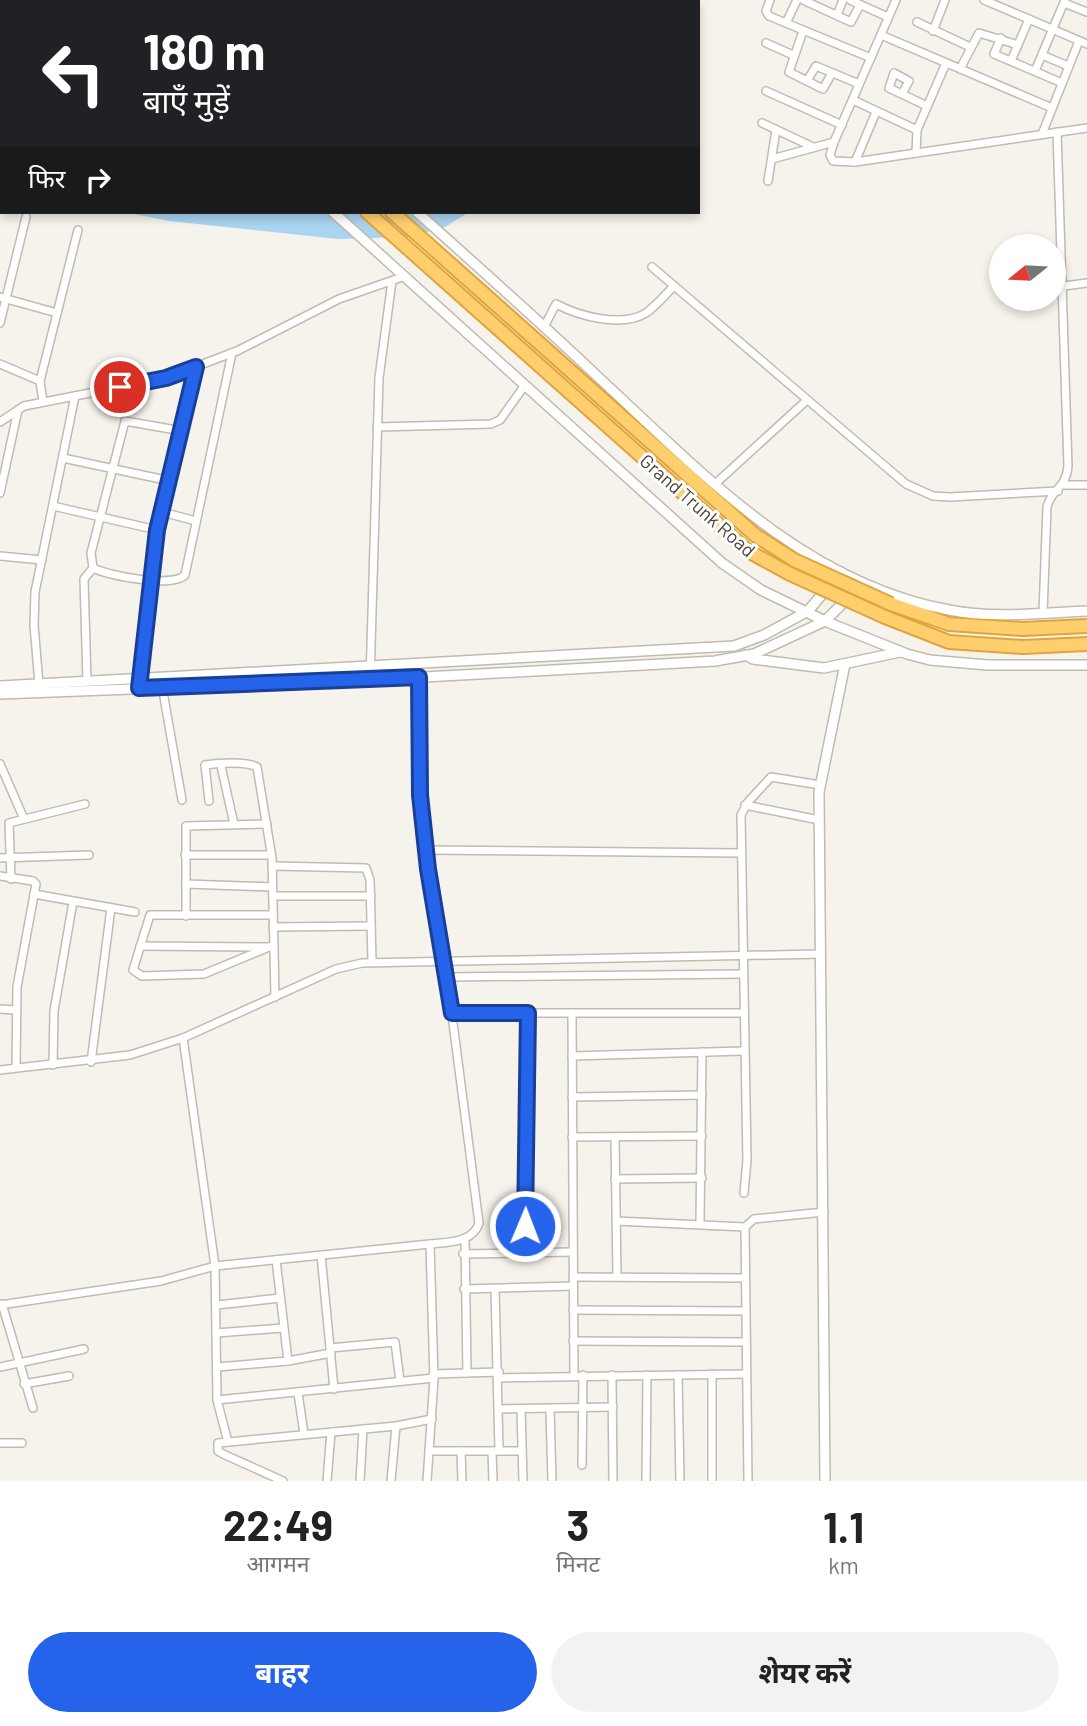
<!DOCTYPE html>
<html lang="hi">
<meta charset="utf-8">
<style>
:root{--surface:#fff;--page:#f2f2f2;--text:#222;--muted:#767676;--accent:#2563eb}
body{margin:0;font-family:Barlow,"Noto Sans Devanagari",sans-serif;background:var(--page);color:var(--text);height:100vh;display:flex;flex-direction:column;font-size:26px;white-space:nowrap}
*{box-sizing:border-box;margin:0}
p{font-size:23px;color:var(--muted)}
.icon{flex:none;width:38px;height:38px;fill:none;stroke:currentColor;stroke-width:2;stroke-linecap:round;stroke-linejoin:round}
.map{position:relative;height:1481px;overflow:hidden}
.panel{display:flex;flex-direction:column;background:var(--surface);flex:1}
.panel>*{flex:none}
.banner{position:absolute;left:0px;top:0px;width:700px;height:214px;box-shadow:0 4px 10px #0003;background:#202124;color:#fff;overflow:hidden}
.needle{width:46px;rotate:252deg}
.buttons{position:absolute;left:989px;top:234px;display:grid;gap:14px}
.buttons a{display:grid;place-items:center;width:77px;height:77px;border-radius:50%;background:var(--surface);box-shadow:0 4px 10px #0003;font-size:35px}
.pin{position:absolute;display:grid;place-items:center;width:60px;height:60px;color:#fff;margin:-30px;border:4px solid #fff;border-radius:50%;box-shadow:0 2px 7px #0007}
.me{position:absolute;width:77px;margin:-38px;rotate:1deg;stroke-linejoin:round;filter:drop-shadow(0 0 5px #0008)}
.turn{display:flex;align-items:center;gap:24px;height:147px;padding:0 28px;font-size:32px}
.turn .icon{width:91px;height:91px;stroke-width:2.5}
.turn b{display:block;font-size:49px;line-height:60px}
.then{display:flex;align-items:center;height:66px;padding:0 28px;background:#0003;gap:14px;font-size:26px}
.eta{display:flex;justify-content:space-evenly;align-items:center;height:119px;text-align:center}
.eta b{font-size:42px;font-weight:700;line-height:49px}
.cta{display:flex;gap:14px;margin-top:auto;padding:14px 28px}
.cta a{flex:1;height:80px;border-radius:42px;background:var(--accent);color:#fff;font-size:28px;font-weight:700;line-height:80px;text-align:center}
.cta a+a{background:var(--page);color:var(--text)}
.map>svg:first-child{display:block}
.water{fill:#a9d4f2}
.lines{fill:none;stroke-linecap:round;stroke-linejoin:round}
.minor-casing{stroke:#c2bbae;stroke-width:10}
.tertiary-casing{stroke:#c2bbae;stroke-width:12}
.motorway-casing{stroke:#e0a43c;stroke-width:16}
.minor{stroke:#fff;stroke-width:7}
.tertiary{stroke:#fff;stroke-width:9}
.motorway{stroke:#ffcf6e;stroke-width:12}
.motorway-bridge-casing{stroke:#e0a43c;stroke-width:16;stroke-linecap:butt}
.motorway-bridge{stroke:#ffcf6e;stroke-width:12}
.route-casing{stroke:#184099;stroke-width:18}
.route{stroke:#2563eb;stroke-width:12}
.labels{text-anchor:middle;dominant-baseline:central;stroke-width:6;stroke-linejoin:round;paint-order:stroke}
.street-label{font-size:19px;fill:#4b4439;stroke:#fff}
</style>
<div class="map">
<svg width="1087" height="1481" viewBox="0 0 1087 1481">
<rect width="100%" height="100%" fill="#f6f3ec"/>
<polygon class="water" points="124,212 469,212 445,227 408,237 338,239 169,221"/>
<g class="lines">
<defs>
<g id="minor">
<polyline points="0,0 2,2"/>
<polyline points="770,0 766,11 769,16 871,58"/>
<polyline points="803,0 851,22 860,5"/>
<polyline points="850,0 888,17"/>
<polyline points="896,0 834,142 830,155 833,161 855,162 1087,128"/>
<polyline points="984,0 1087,44"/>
<polyline points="1064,3 1087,12"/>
<polyline points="837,15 843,0"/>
<polyline points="917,22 970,47"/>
<polyline points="786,23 797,0"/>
<polyline points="803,31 789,72 823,89 832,73"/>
<polyline points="933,31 945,0"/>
<polyline points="881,35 1052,108"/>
<polyline points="1001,38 994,54 1062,83"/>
<polyline points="766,43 793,55"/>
<polyline points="0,54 2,56"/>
<polyline points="1042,55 1068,66"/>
<polyline points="1011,61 1029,19"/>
<polyline points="960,69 979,33 1018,45"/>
<polyline points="1035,71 1065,0"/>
<polyline points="807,81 816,66 859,84"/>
<polyline points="766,91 842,125"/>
<polyline points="902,94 909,81 894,73 889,88 927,106"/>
<polyline points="853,100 917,130"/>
<polyline points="0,113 2,114"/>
<polyline points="762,123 813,147"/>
<polyline points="1042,134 1079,41"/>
<polyline points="916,153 917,130 946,63"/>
<polyline points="772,159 834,142"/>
<polyline points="855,162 876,112"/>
<polyline points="768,181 776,130"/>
<polyline points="652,267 906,484 933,496 950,497 1058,491"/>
<polyline points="1064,286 1087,283"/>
<polyline points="0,297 57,313"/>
<polyline points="0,323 26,217"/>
<path d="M544,327l12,-23c23,12 65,24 90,9 10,-7 19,-18 28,-27"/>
<polyline points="0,364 40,381"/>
<polyline points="43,402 40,381 78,230"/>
<polyline points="0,422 24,406 166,378 237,351 339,299 405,276"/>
<polyline points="377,427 491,424 500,420 525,385"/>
<path d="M182,431l-57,-10 -34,132 2,15c17,8 79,20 92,7l47,-222"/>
<polyline points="63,458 170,481"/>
<polyline points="714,485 807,400"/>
<polyline points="1064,485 1087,485"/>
<polyline points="0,493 18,410"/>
<polyline points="53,506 157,530"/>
<polyline points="162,512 196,521"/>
<polyline points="0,556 42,560"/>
<path d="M1043,613l4,-106c4,-18 19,-18 21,-41l-11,-334"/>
<polyline points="370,680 379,378 392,281"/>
<polyline points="87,681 84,579 93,568"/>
<polyline points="139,682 157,530 196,367"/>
<polyline points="39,684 34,625 35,592 75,396"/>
<polyline points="162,686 182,800"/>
<polyline points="0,764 24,819"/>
<polyline points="221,766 234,824"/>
<path d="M209,801l-4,-36c12,-2 41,-4 52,2l15,91 3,139"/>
<polyline points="745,805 819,820"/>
<polyline points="426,850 741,853"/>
<polyline points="185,855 271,855"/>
<polyline points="0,858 89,855"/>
<polyline points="272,866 366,868 370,880 372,962"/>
<polyline points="0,876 33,881 36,884 17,987 16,1067"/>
<polyline points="11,879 9,823 85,804"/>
<polyline points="186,884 272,887"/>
<polyline points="34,894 135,912"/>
<polyline points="273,896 371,896"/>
<polyline points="273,915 150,915 133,970 142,976 204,974 274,945"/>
<polyline points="186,916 186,826 267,824"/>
<polyline points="273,927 371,926"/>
<polyline points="140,946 269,947"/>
<polyline points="447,977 742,974"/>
<polyline points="0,1009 15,1010"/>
<polyline points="452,1013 743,1013"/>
<polyline points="572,1013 574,1375"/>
<polyline points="183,1038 215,1266 217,1400 228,1442"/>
<polyline points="572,1056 743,1051"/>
<polyline points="91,1062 111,908"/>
<polyline points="53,1065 54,1011 73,902"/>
<polyline points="0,1070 130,1055 183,1038 336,969 362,963 821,954"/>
<polyline points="572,1097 702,1095"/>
<polyline points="572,1137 702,1136"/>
<polyline points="615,1137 617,1277"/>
<polyline points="615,1179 702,1178"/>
<polyline points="744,1193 747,1160 741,815 748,802 771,777 820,785"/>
<polyline points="616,1221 745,1227"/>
<polyline points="700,1223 702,1052"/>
<polyline points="465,1239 467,1373"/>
<polyline points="525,1253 528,1013"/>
<polyline points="463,1254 572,1252"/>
<polyline points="321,1255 334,1389"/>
<polyline points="276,1260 288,1361"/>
<polyline points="573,1277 745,1278"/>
<polyline points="464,1289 573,1286"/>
<polyline points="495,1289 499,1451"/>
<polyline points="2,1304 33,1408"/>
<path d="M0,1305l161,-24 54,-15 215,-22c18,-2 43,-1 49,-21l-32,-246 -21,-127 -6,-55 -2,-132"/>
<polyline points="217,1305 280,1298"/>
<polyline points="573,1310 745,1311"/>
<polyline points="216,1333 283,1328"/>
<polyline points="573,1341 745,1342"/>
<polyline points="330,1348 395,1342 400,1381"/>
<polyline points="0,1367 84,1349"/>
<polyline points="217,1367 288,1361 331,1353"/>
<polyline points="433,1374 499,1372"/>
<polyline points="712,1374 712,1481"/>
<polyline points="612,1375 613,1481"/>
<polyline points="678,1375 680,1481"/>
<polyline points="499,1378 746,1374"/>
<polyline points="24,1384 69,1376"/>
<polyline points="298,1393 304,1434"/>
<polyline points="217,1400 434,1378"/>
<polyline points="499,1409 613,1407"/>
<polyline points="521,1409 523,1481"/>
<polyline points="550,1409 552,1481"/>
<polyline points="0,1443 22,1443"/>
<polyline points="429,1451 522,1451"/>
<polyline points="461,1451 462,1481"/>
<polyline points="492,1451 493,1481"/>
<polyline points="582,1465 583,1375"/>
<polyline points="283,1481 223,1454 218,1451 218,1443 396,1426 432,1419"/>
<polyline points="327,1481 331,1432"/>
<polyline points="360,1481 363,1429"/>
<polyline points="391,1481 396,1426"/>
<polyline points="427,1481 434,1378 430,1244"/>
<polyline points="646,1481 647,1375"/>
<polyline points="748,1481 745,1227 754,1219 824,1212"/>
</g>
<g id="tertiary">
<polyline points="182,0 183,2"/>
<polyline points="454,2 456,0"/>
<polyline points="468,2 469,0"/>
<polyline points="333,212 722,563 761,590 827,622 907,654 930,660 987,665 1087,665"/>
<path d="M417,212c60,54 121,108 180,164 104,96 206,207 352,234 44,9 93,3 138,1"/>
<polyline points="746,655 753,659 824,668 900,652"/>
<polyline points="0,686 734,646 764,635 808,611 841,572"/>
<polyline points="0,694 370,680 715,661 754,654 825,621 863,583"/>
<polyline points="825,1481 819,792 845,664"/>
</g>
<g id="motorway">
<polyline points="100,0 105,2"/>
<polyline points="129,0 131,2"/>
<polyline points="154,0 156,2"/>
<polyline points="367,212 748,551 790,574"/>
<polyline points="392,212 755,535 794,560"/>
<polyline points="891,604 949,624 1022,629 1087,626"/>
<polyline points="885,617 949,642 1023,647 1087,644"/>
</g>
</defs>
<use href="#minor" class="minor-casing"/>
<use href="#tertiary" class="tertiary-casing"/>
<use href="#motorway" class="motorway-casing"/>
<use href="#minor" class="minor"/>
<use href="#tertiary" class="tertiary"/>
<use href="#motorway" class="motorway"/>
<defs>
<g id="motorway-bridge">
<polyline points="794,560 891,604"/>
<polyline points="790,574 885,617"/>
</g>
</defs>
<use href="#motorway-bridge" class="motorway-bridge-casing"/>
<use href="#motorway-bridge" class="motorway-bridge"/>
</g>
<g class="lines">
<defs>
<polyline id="route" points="120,387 166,378 196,367 157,530 139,688 419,677 420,795 428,869 452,1013 528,1013 525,1226"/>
</defs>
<use href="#route" class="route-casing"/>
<use href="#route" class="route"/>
</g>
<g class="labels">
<g class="street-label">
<text transform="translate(698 505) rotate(41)">Grand Trunk Road</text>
</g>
</g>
</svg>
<div class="buttons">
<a><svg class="needle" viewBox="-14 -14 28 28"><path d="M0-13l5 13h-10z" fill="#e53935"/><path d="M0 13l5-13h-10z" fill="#767676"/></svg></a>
</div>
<div class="pin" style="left:120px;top:387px;background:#d93025"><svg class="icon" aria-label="arrive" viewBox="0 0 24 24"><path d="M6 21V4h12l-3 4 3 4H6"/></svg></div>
<svg class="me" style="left:525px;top:1226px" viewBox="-20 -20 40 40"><circle r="17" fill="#2563eb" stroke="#fff" stroke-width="3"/><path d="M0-11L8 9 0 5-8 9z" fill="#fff"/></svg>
<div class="banner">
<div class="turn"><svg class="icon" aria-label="left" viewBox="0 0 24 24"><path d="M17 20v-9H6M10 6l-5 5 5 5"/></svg><div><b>180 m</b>बाएँ मुड़ें</div></div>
<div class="then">फिर<svg class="icon" aria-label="right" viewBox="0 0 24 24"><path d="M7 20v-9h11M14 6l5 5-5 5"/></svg></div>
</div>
</div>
<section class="panel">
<div class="eta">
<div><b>22:49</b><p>आगमन</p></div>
<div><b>3</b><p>मिनट</p></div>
<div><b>1.1</b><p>km</p></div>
</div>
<div class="cta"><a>बाहर</a><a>शेयर करें</a></div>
</section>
